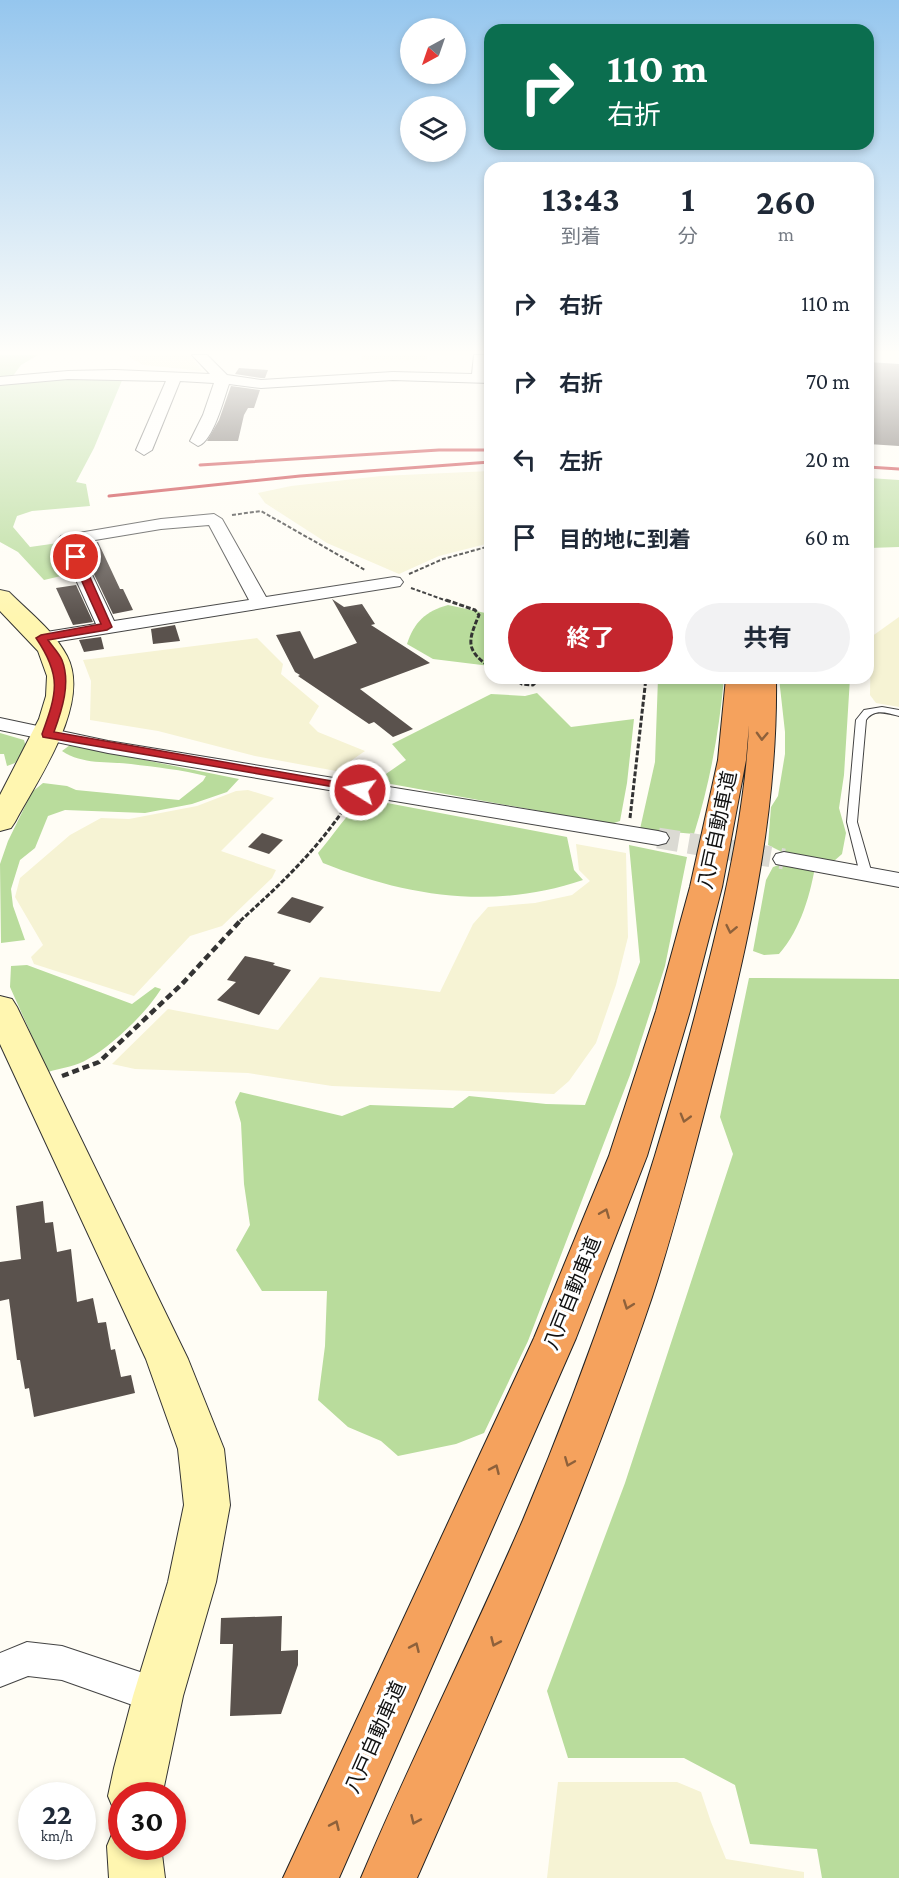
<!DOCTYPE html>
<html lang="ja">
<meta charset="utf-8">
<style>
:root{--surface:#fff;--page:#f2f2f3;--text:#1f2937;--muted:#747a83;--accent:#c4262e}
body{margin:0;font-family:"Crimson Pro","Noto Sans JP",serif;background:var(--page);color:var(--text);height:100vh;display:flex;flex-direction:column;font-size:22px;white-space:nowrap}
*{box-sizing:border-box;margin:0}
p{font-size:20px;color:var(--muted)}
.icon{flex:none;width:33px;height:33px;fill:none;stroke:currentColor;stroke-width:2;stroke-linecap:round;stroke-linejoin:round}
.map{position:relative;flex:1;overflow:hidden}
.sheet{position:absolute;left:484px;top:162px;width:390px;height:522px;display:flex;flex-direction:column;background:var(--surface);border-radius:18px;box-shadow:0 3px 9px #0003}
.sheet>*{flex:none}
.top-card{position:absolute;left:484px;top:24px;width:390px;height:126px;border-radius:18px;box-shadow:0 3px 9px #0003;background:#0b6e4f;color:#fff;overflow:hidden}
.needle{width:39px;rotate:220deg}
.controls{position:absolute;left:400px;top:18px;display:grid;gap:12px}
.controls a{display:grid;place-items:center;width:66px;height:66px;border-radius:50%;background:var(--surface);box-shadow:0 3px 9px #0003;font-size:30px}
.speed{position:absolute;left:18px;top:1782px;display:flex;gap:12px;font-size:30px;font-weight:700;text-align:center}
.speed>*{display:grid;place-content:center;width:78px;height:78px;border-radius:50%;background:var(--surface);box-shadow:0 3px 9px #0003;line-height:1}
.speed small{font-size:15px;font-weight:400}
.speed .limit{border:9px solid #d22;background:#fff;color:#111}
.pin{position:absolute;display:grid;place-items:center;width:51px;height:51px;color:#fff;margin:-26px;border:3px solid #fff;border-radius:50%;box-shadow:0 2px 6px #0007}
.me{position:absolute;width:66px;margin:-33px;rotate:280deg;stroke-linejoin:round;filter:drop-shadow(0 0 4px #0008)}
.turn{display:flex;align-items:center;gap:21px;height:126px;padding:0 24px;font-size:27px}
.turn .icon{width:78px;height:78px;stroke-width:2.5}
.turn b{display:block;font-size:42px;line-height:51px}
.eta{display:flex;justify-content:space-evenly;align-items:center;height:102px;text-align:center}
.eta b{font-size:36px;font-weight:700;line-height:42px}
.button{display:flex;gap:12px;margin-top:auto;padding:12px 24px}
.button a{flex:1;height:69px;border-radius:36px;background:var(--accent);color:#fff;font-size:24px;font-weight:700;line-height:69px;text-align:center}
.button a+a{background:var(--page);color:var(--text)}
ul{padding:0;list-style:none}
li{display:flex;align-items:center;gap:18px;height:78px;padding:0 24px}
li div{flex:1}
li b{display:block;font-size:22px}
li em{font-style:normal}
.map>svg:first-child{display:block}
.farmland{fill:#f6f3d4}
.forest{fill:#b9dc9c}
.building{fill:#5a524d}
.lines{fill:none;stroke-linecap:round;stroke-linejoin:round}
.street-tunnel{stroke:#dbdad3;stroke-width:21;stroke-dasharray:21 10;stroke-linecap:butt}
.lane-casing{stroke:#444;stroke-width:2}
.street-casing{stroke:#444;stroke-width:2}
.secondary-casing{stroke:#333;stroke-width:2}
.highway-casing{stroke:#222;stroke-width:2}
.path-far2{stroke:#333;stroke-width:2;stroke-dasharray:4 2;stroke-linecap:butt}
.path-far1{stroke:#333;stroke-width:3;stroke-dasharray:5 2;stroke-linecap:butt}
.path{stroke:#333;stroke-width:4.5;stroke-dasharray:7 4;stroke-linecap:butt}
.lane{fill:#fff;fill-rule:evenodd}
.street{fill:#fff;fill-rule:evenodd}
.secondary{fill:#fff6b0;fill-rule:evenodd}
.highway{fill:#f5a25d;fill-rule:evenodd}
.rail{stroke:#c4262e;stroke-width:3}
.oneway{stroke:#8e613b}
.route{fill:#c4262e;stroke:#7f191e;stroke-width:1.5}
.labels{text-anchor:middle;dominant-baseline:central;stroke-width:6;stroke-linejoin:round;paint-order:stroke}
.near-street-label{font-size:20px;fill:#111;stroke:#fff}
</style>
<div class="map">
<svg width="899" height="1878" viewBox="0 0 899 1878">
<rect width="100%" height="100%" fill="#fffdf5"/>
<g class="farmland">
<polygon points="128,355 190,355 202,371 144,365 130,358"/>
<polygon points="361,355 427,355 427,360 362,360"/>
<polygon points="490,471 490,543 439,556 399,574 327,543 265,503 258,493 291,486 381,476"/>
<polygon points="899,617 899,707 876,703 870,695 871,637"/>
<polygon points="257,638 283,664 281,674 319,706 309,723 318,732 365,751 336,771 255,756 158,731 90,720 91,681 83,660"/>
<polygon points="248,790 274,798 221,851 276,870 272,878 222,926 190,936 134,996 34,964 31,957 43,945 15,897 20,878 70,835 101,818 129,819 197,806 236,791"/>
<polygon points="576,844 626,853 628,937 616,985 596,1043 569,1081 554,1094 332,1086 248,1073 135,1069 112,1064 168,1009 278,1030 320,977 440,992 473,924 488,907 535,903 572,895 590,881 579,870"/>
<polygon points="558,1782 677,1782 701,1792 711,1822 726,1859 804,1872 804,1878 547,1878"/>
</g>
<g class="forest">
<polygon points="0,355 38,355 21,365 12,377 0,378"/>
<polygon points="69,378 123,378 94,448 76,482 86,484 90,506 32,511 17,516 13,527 30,547 58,543 67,565 61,576 44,580 18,552 0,542 0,384"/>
<polygon points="869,478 899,480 899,547 869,548"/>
<path d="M448,605l42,9v52l-57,-7 -26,-15c7,-22 19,-33 41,-39z"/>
<path d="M658,678h66c-5,54 -14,105 -30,156l-54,-5 15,-67z"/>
<path d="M779,678h71l-6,97 -5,33 7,25 -4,21 -8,7h-18c-5,32 -15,68 -37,93l-15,1 -11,-4 13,-71 7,-13 9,-3 2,-11 -16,-8 3,-38 7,-11 7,-42v-22z"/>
<polygon points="537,693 571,727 634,719 627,783 620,821 611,824 380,782 383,776 406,760 392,744 491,694 525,696"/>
<polygon points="0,733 24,740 26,747 15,763 7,766 4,754 0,754"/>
<path d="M70,745l169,34 -12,13 -35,12 -47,9 -80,-3 -17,6 -13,32 -15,12 -9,29 2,17 12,34 -24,3 -1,-79 8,-23 24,-49 11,-9 24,3 9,4 103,10 24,-19 3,-5c-23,-6 -51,-9 -75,-12 -24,-3 -48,1 -69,-13z"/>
<path d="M366,799l201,38 7,33 9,10c-89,30 -175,17 -260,-17l-5,-10c16,-18 28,-40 48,-54z"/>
<polygon points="629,845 687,857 665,966 630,1075 528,1341 484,1433 456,1444 398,1456 381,1441 348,1427 318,1400 325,1346 327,1291 262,1291 236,1250 250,1225 244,1184 241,1123 235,1102 240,1092 342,1116 370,1105 453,1108 469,1096 546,1104 585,1105 640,962"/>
<path d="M27,965l105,39 23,-17 6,2c-14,23 -49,57 -73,70 -11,7 -27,9 -40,13l-38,-85 1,-21z"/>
<polygon points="749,978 899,979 899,1878 822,1878 817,1849 750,1844 735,1785 684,1758 568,1758 547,1691 625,1483 733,1154 720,1117"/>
</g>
<g class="building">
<polygon points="868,362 899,364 899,446 868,444"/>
<polygon points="239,368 268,370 265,378 261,378 235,374"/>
<polygon points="231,386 260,390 254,408 248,408 244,415 238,441 207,441 219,420"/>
<polygon points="98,542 120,589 123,589 133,610 113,614 80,545"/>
<polygon points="76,585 93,622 73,625 56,588"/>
<polygon points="332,599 344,607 362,604 375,624 371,625 430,663 360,689 413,729 393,737 374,722 369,724 298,676 300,675 295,672 276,635 300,631 314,659 357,643"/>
<polygon points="175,625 180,641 153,644 151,629"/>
<polygon points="101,637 104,649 84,652 79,640"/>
<polygon points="262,833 283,840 269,854 248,847"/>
<polygon points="292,897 324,907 310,923 277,913"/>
<polygon points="245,956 275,963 273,965 291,970 259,1015 217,1000 236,982 227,980"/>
<polygon points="43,1201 45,1223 53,1222 57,1252 71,1249 77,1302 93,1298 98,1323 106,1322 111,1350 115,1349 121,1377 131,1375 135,1393 34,1417 29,1388 25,1389 20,1360 17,1360 9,1299 0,1301 0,1262 21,1259 16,1206"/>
<polygon points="282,1616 281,1651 298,1650 298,1665 281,1714 230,1716 233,1644 220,1644 221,1618"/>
</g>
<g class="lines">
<polyline class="street-tunnel" points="658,838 784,859"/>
<defs>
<path id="lane" d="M882,707l17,3v6c-12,-3 -25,-8 -33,4l-9,102 15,52 -6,3 -6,-3 -13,-52 9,-102 8,-10z"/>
<g id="street">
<path d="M192,355h15l20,20 34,5 132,-8 79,2 2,-19h14l-2,20h4v8l-97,-3 -132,8 -32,-4c-5,14 -16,58 -31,62l-8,-5 13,-26 11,-32 -34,-2 -28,69 -8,5 -8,-5 30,-69 -98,-2 -68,6v-8l68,-6 47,-1 95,4z"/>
<path d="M214,514l8,5 44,78 128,-20 6,1 3,4 -3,4 -6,1 -353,57 -7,-2 -2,-4 2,-4 62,-10 -38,-84 3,-4 100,-17zM209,525l40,75 -135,21 -37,-78 84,-14z"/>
<polygon points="0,718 108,741 658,831 666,833 669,838 666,843 658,845 108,753 0,730"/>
<polygon points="784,852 899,873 899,887 776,864 773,859 776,854"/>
<polygon points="27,1642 62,1646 158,1678 171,1684 176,1696 171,1708 158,1714 62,1680 28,1676 0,1687 0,1653"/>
</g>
<g id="secondary">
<path d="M0,590l9,2c20,20 45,39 58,64 25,48 -30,124 -52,166l-4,6 -11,3v-36l39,-76 7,-23 1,-20 -9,-25 -38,-40z"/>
<polygon points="0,996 12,999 17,1007 188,1359 224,1449 230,1505 216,1582 183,1696 162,1796 122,1796 122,1817 116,1815 108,1796 114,1768 133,1696 168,1582 184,1505 178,1449 146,1359 0,1044"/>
<polygon points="122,1824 122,1846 161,1846 165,1878 109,1878 107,1846 115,1827"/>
</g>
<path id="highway" d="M726,678h50c2,137 -29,273 -64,405 -19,72 -37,144 -60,214 -67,198 -151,390 -235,581h-56c51,-121 110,-238 162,-358 66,-157 121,-317 166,-482 26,-96 56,-213 60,-313l-3,35 -24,127 -32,124 -43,145 -71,182 -237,540h-56l251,-540 75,-182 47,-145 34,-124 28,-127z"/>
</defs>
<use href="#lane" class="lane-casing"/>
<use href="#street" class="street-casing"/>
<use href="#secondary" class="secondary-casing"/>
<use href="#highway" class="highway-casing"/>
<g class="path-far2">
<polyline points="232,515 261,511 365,570"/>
<polyline points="409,574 443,559 490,546"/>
<polyline points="411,588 450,602"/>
</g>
<g class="path-far1">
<path d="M446,600l29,10 4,5c-11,26 -14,35 11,52"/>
<polyline points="512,678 522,684 533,685 540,678"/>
<polyline points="630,818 646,678"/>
<path d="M240,921c40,-36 78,-72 108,-118"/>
</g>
<polyline class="path" points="62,1076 99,1062 182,984 241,920"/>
<use href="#lane" class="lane"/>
<use href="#street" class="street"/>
<use href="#secondary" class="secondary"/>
<use href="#highway" class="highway"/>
<g class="rail">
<polyline points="200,465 439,450 490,450"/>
<polyline points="868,467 899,469"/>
<polyline points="109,496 300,476 490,462"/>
</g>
</g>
<defs><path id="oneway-chevron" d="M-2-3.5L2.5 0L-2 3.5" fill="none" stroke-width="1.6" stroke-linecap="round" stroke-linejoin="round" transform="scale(1.5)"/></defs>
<g class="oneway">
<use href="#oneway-chevron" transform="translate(762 736) rotate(92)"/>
<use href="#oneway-chevron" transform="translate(731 929) rotate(102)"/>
<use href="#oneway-chevron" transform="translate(685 1118) rotate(106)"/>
<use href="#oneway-chevron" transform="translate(605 1213) rotate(-68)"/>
<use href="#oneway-chevron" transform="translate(628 1305) rotate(110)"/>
<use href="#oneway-chevron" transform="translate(569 1462) rotate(112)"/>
<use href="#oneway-chevron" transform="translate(495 1469) rotate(-66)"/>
<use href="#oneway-chevron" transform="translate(495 1642) rotate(114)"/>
<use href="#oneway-chevron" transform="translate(415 1647) rotate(-66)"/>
<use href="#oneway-chevron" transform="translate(415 1820) rotate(114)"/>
<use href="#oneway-chevron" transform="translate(335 1825) rotate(-66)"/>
</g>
<linearGradient id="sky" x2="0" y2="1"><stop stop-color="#95c6ee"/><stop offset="0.57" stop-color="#fffefa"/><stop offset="1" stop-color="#fffefa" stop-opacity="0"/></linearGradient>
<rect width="899" height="618" fill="url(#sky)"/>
<path class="route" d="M76,554l5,3 31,70 -5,3 -59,10c4,6 11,13 14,20 9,23 0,50 -8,72l306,54 4,1v5l-321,-55 -1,-3c15,-41 20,-58 -6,-96l5,-3 60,-11 -30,-67z"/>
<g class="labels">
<g class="near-street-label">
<text transform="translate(717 830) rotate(-78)">八戸自動車道</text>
<text transform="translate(572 1293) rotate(-68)">八戸自動車道</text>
<text transform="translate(375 1737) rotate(-66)">八戸自動車道</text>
</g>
</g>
</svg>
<div class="controls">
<a><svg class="needle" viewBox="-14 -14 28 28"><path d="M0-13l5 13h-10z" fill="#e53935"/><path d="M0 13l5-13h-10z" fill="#747a83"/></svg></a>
<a><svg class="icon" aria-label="layers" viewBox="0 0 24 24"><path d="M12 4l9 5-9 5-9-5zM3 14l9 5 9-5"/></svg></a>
</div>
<div class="speed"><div>22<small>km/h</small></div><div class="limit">30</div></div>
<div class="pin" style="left:76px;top:557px;background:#d93025"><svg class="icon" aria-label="arrive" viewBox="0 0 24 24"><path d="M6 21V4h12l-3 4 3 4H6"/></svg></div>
<svg class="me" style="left:360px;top:790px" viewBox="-20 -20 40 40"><circle r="17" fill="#c4262e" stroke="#fff" stroke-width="3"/><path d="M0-11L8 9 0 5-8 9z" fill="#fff"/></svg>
<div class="top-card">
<div class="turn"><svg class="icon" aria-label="right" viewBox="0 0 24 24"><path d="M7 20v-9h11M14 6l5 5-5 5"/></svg><div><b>110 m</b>右折</div></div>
</div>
<section class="sheet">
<div class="eta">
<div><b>13:43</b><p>到着</p></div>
<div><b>1</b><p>分</p></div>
<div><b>260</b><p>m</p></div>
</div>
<ul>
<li><svg class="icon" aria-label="right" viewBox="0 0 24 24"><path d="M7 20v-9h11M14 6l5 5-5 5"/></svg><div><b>右折</b></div><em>110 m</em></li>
<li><svg class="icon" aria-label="right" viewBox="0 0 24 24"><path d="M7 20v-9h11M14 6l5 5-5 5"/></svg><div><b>右折</b></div><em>70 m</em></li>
<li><svg class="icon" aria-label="left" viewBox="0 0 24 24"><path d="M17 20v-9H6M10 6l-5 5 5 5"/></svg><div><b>左折</b></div><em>20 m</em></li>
<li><svg class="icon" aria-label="arrive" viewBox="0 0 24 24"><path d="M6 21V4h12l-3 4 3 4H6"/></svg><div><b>目的地に到着</b></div><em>60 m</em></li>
</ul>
<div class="button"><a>終了</a><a>共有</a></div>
</section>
</div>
